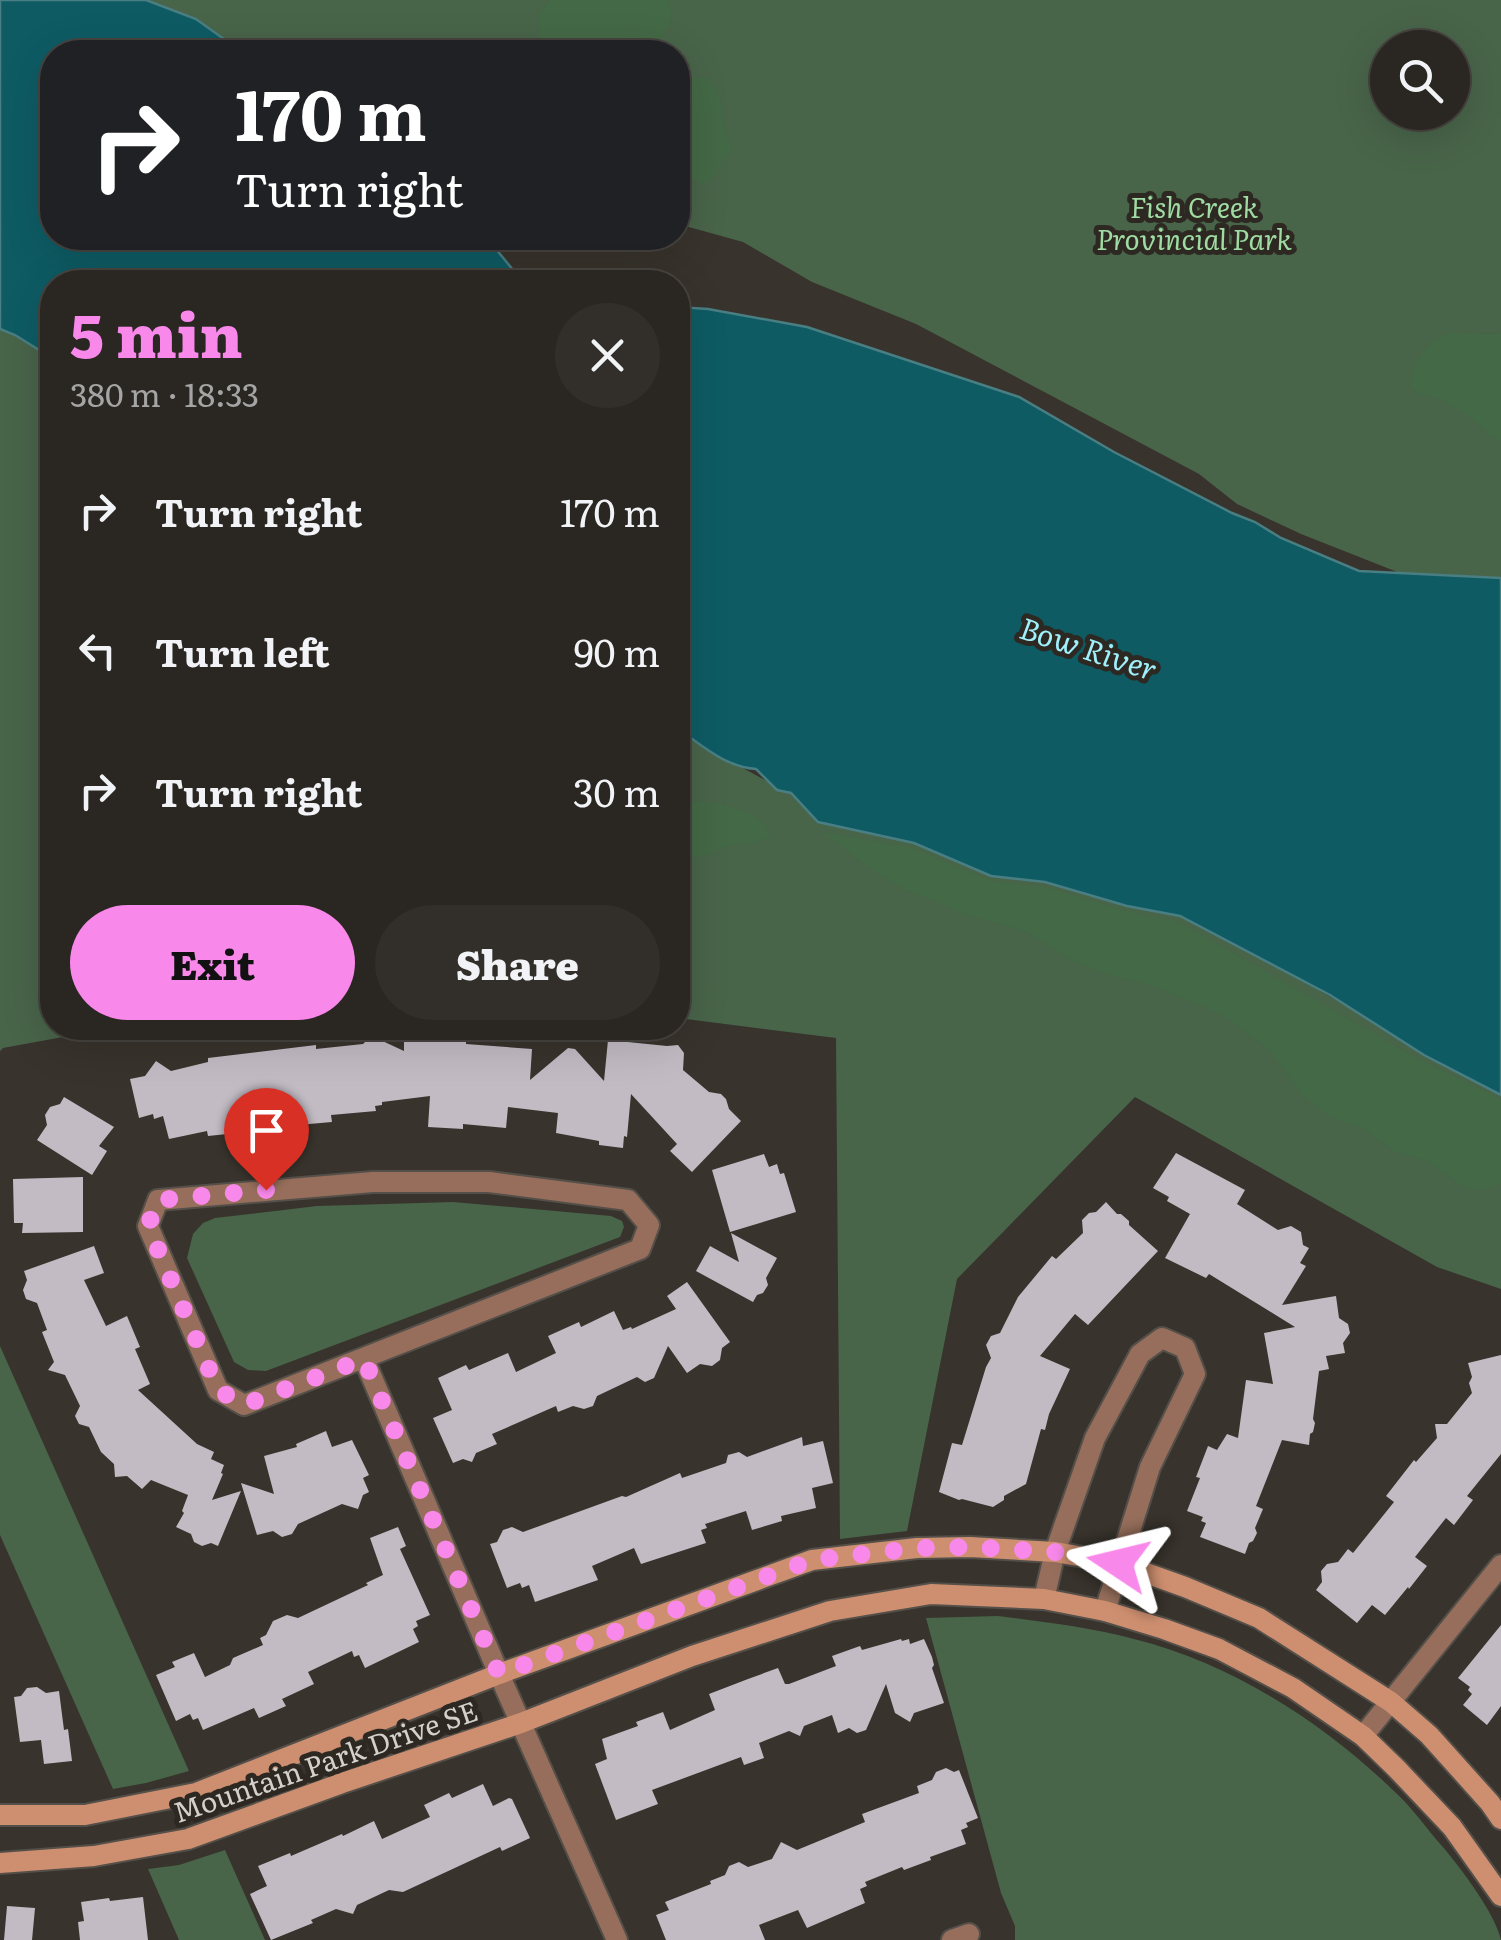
<!DOCTYPE html>
<meta charset="utf-8">
<style>
:root{--surface:#2a2621;--page:#322e2a;--text:#f1f3f6;--muted:#a5a5a5;--line:#46433f;--accent:#f888ea}
body{margin:0;font-family:Literata,serif;background:var(--page);color:var(--text);height:100vh;display:flex;flex-direction:column;font-size:38px;white-space:nowrap}
*{box-sizing:border-box;margin:0}
p{font-size:32px;color:var(--muted)}
.icon{flex:none;width:55px;height:55px;fill:none;stroke:currentColor;stroke-width:2;stroke-linecap:round;stroke-linejoin:round}
.map{position:relative;flex:1;overflow:hidden}
.details{position:absolute;left:40px;top:270px;width:650px;height:770px;display:flex;flex-direction:column;background:var(--surface);border-radius:40px;box-shadow:0 10px 40px #0002,0 0 0 2px var(--line)}
.details>*{flex:none}
.top-card{position:absolute;left:40px;top:40px;width:650px;height:210px;border-radius:40px;box-shadow:0 10px 40px #0002,0 0 0 2px var(--line);background:#202124;color:#fff;overflow:hidden}
.controls{position:absolute;left:1370px;top:30px;display:grid;gap:20px}
.controls a{display:grid;place-items:center;width:100px;height:100px;border-radius:50%;background:var(--surface);box-shadow:0 10px 40px #0002,0 0 0 2px var(--line);font-size:50px}
.pin{position:absolute;display:grid;place-items:center;width:85px;height:85px;color:#fff;margin:-102px -42px;border-radius:50% 50% 50% 0;rotate:-45deg;box-shadow:0 0 10px #0007}
.pin .icon{rotate:45deg}
.me{position:absolute;width:110px;margin:-55px;rotate:280deg;stroke-linejoin:round;filter:drop-shadow(0 0 8px #0008)}
.turn{display:flex;align-items:center;gap:35px;height:210px;padding:0 30px;font-size:45px}
.turn .icon{width:130px;height:130px;stroke-width:2.5}
.turn b{display:block;font-size:70px;line-height:85px}
.round{display:grid;place-items:center;flex:none;width:105px;height:105px;border-radius:52px;background:var(--page)}
.head{display:flex;align-items:center;justify-content:space-between;height:170px;padding:0 30px}
h1{font-size:60px;font-weight:800;line-height:75px;color:var(--accent)}
.cta{display:flex;gap:20px;margin-top:auto;padding:20px 30px}
.cta a{flex:1;height:115px;border-radius:60px;background:var(--accent);color:#111;font-size:40px;font-weight:800;line-height:115px;text-align:center}
.cta a+a{background:var(--page);color:var(--text)}
ul{padding:0;list-style:none}
li{display:flex;align-items:center;gap:30px;height:140px;padding:0 30px}
li div{flex:1}
li b{display:block;font-size:38px}
li em{font-style:normal}
.map>svg:first-child{display:block}
.green{fill:#486449;fill-rule:evenodd}
.forest{fill:#446946}
.water{fill:#0e5b64;stroke:#497e83;stroke-width:2.5}
.building{fill:#c2bbc4}
.lines{fill:none;stroke-linecap:round;stroke-linejoin:round}
.street-casing{stroke:#544f49;stroke-width:24}
.secondary-casing{stroke:#544f49;stroke-width:24}
.street{stroke:#966e5b;stroke-width:20}
.secondary{stroke:#ce8f70;stroke-width:20}
.route{stroke:#f888ea;stroke-width:18;stroke-dasharray:0 32.4}
.labels{text-anchor:middle;dominant-baseline:central;stroke-width:10;stroke-linejoin:round;paint-order:stroke}
.park-label{font-size:28px;font-style:italic;fill:#9fdba2;stroke:#2d2922}
.street-label{font-size:28px;fill:#d4d1cc;stroke:#2d2922}
.water-label{font-size:30px;font-style:italic;fill:#a0f0fb;stroke:#2d2922}
</style>
<div class="map">
<svg width="1501" height="1940" viewBox="0 0 1501 1940">
<rect width="100%" height="100%" fill="#38332c"/>
<g class="green">
<path d="M134,0h1367v609l-91,-32 -109,-43 -64,-30 -38,-30 -283,-150 -104,-42 -69,-40 -65,-18v-172h-472zM1388,48h64v64h-64z"/>
<polygon points="0,316 52,353 52,1028 112,1028 3,1048 0,1051"/>
<polygon points="678,733 767,781 874,826 1196,920 1397,1035 1501,1074 1501,1289 1437,1267 1135,1097 957,1279 907,1531 840,1539 836,1038 678,1018"/>
<polygon points="453,1202 611,1216 622,1221 624,1227 620,1237 266,1371 248,1370 234,1362 187,1258 193,1234 203,1223 215,1218 317,1206"/>
<polygon points="0,1346 189,1771 146,1783 113,1789 0,1535"/>
<path d="M998,1616c45,6 91,11 136,23 97,24 189,83 261,153 15,14 27,30 40,46 20,22 60,74 66,102h-486v-14l-14,-33 -75,-275z"/>
<polygon points="225,1850 265,1940 179,1940 148,1869 179,1865"/>
</g>
<g class="forest">
<path d="M550,0h118c9,21 -2,33 -16,48l1,4h-114v-38z"/>
<path d="M678,77l8,2 20,-2c16,13 14,28 17,46 2,9 6,16 9,24l-21,32 -8,5 -18,-11 -7,-10z"/>
<path d="M1452,333l49,1v108l-9,-5 -24,-22 -27,-15 -21,-6 -9,-6c-1,-23 17,-51 41,-55z"/>
<path d="M705,801c24,6 55,9 66,34 -16,11 -30,8 -47,12 -4,1 -11,5 -15,7 -11,5 -20,2 -31,0v-49z"/>
<polygon points="822,832 910,847 992,881 1046,887 1129,912 1179,922 1420,1060 1501,1099 1501,1182 1487,1189 1467,1189 1427,1161 1394,1151 1362,1127 1342,1122 1324,1113 1303,1095 1268,1049 1229,1019 1200,1005 1144,983 1113,976 1075,962 1025,931 960,913 938,902 905,890 869,868"/>
</g>
<g class="water">
<polygon points="0,0 146,0 196,19 242,52 52,52 52,238 487,238 513,270 556,282 52,282 52,358 15,335 0,329"/>
<path d="M678,307l30,2 99,18 212,70 95,55 118,61 23,9 26,16 78,33 142,7v517l-77,-40 -94,-60 -150,-79 -53,-10 -82,-24 -54,-6 -77,-33 -96,-21 -27,-29 -14,-3 -21,-21c-31,-2 -54,-24 -78,-40z"/>
</g>
<g class="building">
<polygon points="428,1028 433,1028 440,1036 466,1037 466,1044 532,1049 530,1080 568,1048 575,1049 604,1081 608,1040 667,1046 678,1045 684,1053 683,1070 709,1092 721,1094 726,1099 729,1109 741,1121 692,1172 670,1151 677,1144 631,1094 627,1137 624,1136 623,1148 599,1145 599,1141 556,1133 558,1113 508,1107 506,1128 463,1124 463,1129 428,1127 430,1096 382,1102 382,1105 375,1106 376,1111 331,1115 332,1122 298,1125 297,1111 234,1120 237,1133 208,1136 207,1131 169,1139 163,1116 154,1119 153,1114 139,1118 130,1079 145,1076 156,1061 171,1071 208,1062 208,1058 316,1045 316,1049 363,1044 368,1039 376,1038 404,1051 404,1034 420,1035"/>
<polygon points="64,1097 114,1127 99,1146 107,1151 92,1175 37,1140 47,1125 45,1115 50,1107 60,1104"/>
<polygon points="1176,1153 1245,1190 1237,1204 1278,1230 1291,1226 1301,1232 1303,1245 1309,1248 1300,1263 1306,1266 1282,1305 1336,1296 1339,1318 1348,1324 1350,1333 1343,1343 1345,1353 1326,1356 1329,1369 1319,1371 1313,1419 1315,1423 1313,1432 1310,1434 1309,1445 1282,1440 1256,1506 1263,1509 1255,1528 1257,1533 1253,1541 1249,1543 1245,1554 1200,1537 1206,1523 1201,1521 1203,1517 1187,1511 1200,1478 1196,1477 1208,1446 1217,1450 1227,1434 1238,1438 1246,1380 1273,1384 1264,1333 1295,1327 1209,1274 1206,1278 1165,1258 1190,1214 1167,1201 1169,1197 1153,1188"/>
<polygon points="764,1154 769,1167 777,1164 780,1174 784,1173 796,1212 730,1232 712,1170"/>
<polygon points="83,1177 83,1232 22,1233 23,1223 14,1223 13,1179"/>
<polygon points="1106,1202 1117,1214 1121,1214 1129,1221 1129,1225 1158,1251 1088,1325 1075,1314 1040,1356 1070,1369 1049,1414 1045,1430 1041,1429 1026,1484 1004,1496 1004,1500 993,1507 962,1499 959,1500 939,1492 952,1443 962,1445 986,1367 991,1358 986,1345 991,1336 1000,1333 1018,1297 1052,1256 1056,1259 1083,1233 1082,1220 1089,1213 1096,1212"/>
<polygon points="731,1233 777,1258 766,1278 768,1285 763,1293 757,1295 753,1302 696,1271 710,1246 739,1262"/>
<polygon points="94,1246 104,1273 84,1280 106,1326 127,1316 140,1347 135,1349 150,1384 138,1390 197,1444 214,1452 211,1459 224,1465 221,1473 223,1474 212,1500 241,1491 218,1546 211,1543 202,1546 194,1542 191,1534 176,1527 184,1513 182,1511 188,1495 151,1480 142,1489 127,1476 115,1477 114,1464 101,1452 89,1427 79,1424 75,1416 80,1406 65,1375 48,1370 54,1362 42,1332 47,1330 37,1303 26,1299 23,1290 27,1280 24,1271"/>
<polygon points="687,1282 730,1342 722,1348 720,1360 712,1366 700,1364 687,1373 668,1346 654,1378 645,1382 637,1377 597,1396 593,1406 584,1409 573,1406 558,1412 556,1406 492,1434 497,1444 476,1453 472,1462 463,1459 453,1463 433,1418 452,1410 438,1378 466,1365 469,1370 508,1353 516,1372 556,1353 548,1336 579,1322 581,1327 614,1311 623,1330 631,1327 632,1329 676,1309 667,1296"/>
<polygon points="1501,1355 1501,1454 1467,1496 1473,1500 1454,1525 1446,1518 1415,1557 1427,1566 1409,1589 1408,1587 1385,1615 1372,1605 1357,1623 1316,1590 1322,1582 1321,1571 1327,1564 1338,1562 1348,1549 1353,1553 1394,1502 1386,1496 1414,1460 1416,1462 1437,1438 1435,1424 1447,1424 1472,1393 1469,1383 1472,1377 1468,1363"/>
<polygon points="326,1431 332,1447 352,1440 369,1475 363,1478 369,1492 363,1495 358,1509 342,1504 298,1524 292,1534 282,1537 273,1531 257,1535 241,1483 274,1494 264,1456 297,1447 296,1444"/>
<polygon points="802,1437 803,1446 823,1441 833,1483 812,1488 816,1508 781,1516 782,1521 752,1530 746,1511 705,1524 707,1528 701,1530 706,1543 641,1564 634,1548 592,1566 598,1580 535,1602 529,1585 522,1588 520,1583 507,1588 490,1544 497,1542 503,1530 512,1527 523,1532 622,1496 626,1497 680,1473 682,1478 726,1463 728,1455 739,1452 747,1457"/>
<polygon points="398,1527 406,1546 400,1549 430,1615 416,1621 418,1626 413,1629 419,1642 365,1668 359,1655 354,1657 352,1651 308,1672 314,1684 282,1699 286,1706 259,1718 254,1708 203,1730 198,1718 193,1720 190,1714 176,1721 156,1675 175,1667 172,1662 194,1653 205,1677 230,1665 233,1658 263,1645 260,1638 266,1635 273,1621 287,1615 298,1618 368,1585 366,1583 383,1575 370,1538"/>
<polygon points="1501,1625 1501,1706 1487,1725 1463,1705 1472,1694 1468,1690 1470,1687 1458,1678"/>
<polygon points="901,1639 902,1641 909,1639 910,1644 924,1639 932,1657 934,1665 932,1668 944,1703 914,1713 910,1722 895,1713 886,1684 866,1730 857,1733 849,1728 838,1733 832,1715 804,1726 800,1736 789,1731 759,1743 764,1758 744,1765 741,1757 652,1790 658,1804 616,1820 595,1764 607,1759 602,1739 638,1726 636,1722 663,1712 670,1730 715,1710 709,1694 748,1679 778,1668 785,1684 789,1684 836,1666 832,1656 860,1646 862,1650"/>
<polygon points="37,1687 46,1693 59,1691 64,1730 68,1729 72,1761 44,1764 41,1740 20,1742 14,1697 21,1696 27,1688"/>
<polygon points="946,1768 954,1772 959,1770 978,1818 966,1823 968,1827 961,1830 966,1844 930,1857 931,1860 904,1870 902,1867 865,1882 867,1886 860,1889 865,1903 807,1928 798,1910 759,1925 765,1940 666,1940 656,1915 669,1910 665,1902 711,1884 710,1881 725,1875 729,1866 739,1862 748,1867 772,1859 781,1842 797,1850 865,1822 862,1814 919,1793 917,1786 932,1780 936,1772"/>
<polygon points="483,1784 493,1806 509,1798 512,1799 530,1838 502,1851 500,1847 403,1892 389,1890 357,1905 353,1914 336,1909 311,1920 313,1923 271,1940 250,1894 267,1886 258,1866 290,1853 291,1856 342,1834 343,1836 374,1821 382,1839 430,1817 424,1805 449,1793 452,1798"/>
<polygon points="143,1897 148,1940 80,1940 78,1922 84,1921 81,1902 109,1898 110,1901"/>
<polygon points="7,1906 35,1908 32,1940 4,1940"/>
</g>
<g class="lines">
<defs>
<g id="street">
<polygon points="373,1182 489,1182 628,1200 649,1225 640,1249 244,1405 218,1390 148,1226 158,1200"/>
<polyline points="364,1359 499,1674 617,1940"/>
<polyline points="1044,1599 1055,1552 1095,1438 1140,1354 1162,1338 1185,1348 1195,1374 1150,1467 1105,1611"/>
<polyline points="1363,1736 1501,1565"/>
<polyline points="952,1940 969,1934"/>
</g>
<g id="secondary">
<polyline points="0,1815 85,1815 196,1793 499,1674 812,1560 917,1548 970,1547 1055,1552 1118,1563 1185,1587 1259,1618 1391,1702 1429,1735 1490,1803 1501,1819"/>
<polyline points="0,1863 94,1856 188,1839 342,1783 521,1723 692,1656 830,1611 931,1594 1044,1599 1105,1611 1164,1629 1219,1649 1293,1688 1363,1736 1396,1768 1452,1827 1501,1896"/>
</g>
</defs>
<use href="#street" class="street-casing"/>
<use href="#secondary" class="secondary-casing"/>
<use href="#street" class="street"/>
<use href="#secondary" class="secondary"/>
</g>
<g class="lines">
<polyline class="route" points="266,1190 158,1200 148,1226 218,1390 244,1405 364,1359 499,1674 812,1560 917,1548 970,1547 1055,1552 1118,1563"/>
</g>
<g class="labels">
<g class="park-label">
<text x="1194" y="206">Fish Creek<tspan x="1194" dy="32">Provincial Park</tspan></text>
</g>
<g class="street-label">
<text transform="translate(325 1760) rotate(-19)">Mountain Park Drive SE</text>
</g>
<g class="water-label">
<text transform="translate(1089 647) rotate(18)">Bow River</text>
</g>
</g>
</svg>
<div class="controls">
<a><svg class="icon" aria-label="search" viewBox="0 0 24 24"><circle cx="10" cy="10" r="6"/><path d="M15 15l6 6"/></svg></a>
</div>
<div class="pin" style="left:266px;top:1190px;background:#d93025"><svg class="icon" aria-label="arrive" viewBox="0 0 24 24"><path d="M6 21V4h12l-3 4 3 4H6"/></svg></div>
<svg class="me" style="left:1118px;top:1563px" viewBox="-20 -20 40 40"><path d="M0-17L14 15 0 8-14 15z" fill="#f888ea" stroke="#fff" stroke-width="4"/></svg>
<div class="top-card">
<div class="turn"><svg class="icon" aria-label="right" viewBox="0 0 24 24"><path d="M7 20v-9h11M14 6l5 5-5 5"/></svg><div><b>170 m</b>Turn right</div></div>
</div>
<section class="details">
<div class="head"><div><h1>5 min</h1><p>380 m · 18:33</p></div><a class="round"><svg class="icon" aria-label="close" viewBox="0 0 24 24"><path d="M6 6l12 12M18 6L6 18"/></svg></a></div>
<ul>
<li><svg class="icon" aria-label="right" viewBox="0 0 24 24"><path d="M7 20v-9h11M14 6l5 5-5 5"/></svg><div><b>Turn right</b></div><em>170 m</em></li>
<li><svg class="icon" aria-label="left" viewBox="0 0 24 24"><path d="M17 20v-9H6M10 6l-5 5 5 5"/></svg><div><b>Turn left</b></div><em>90 m</em></li>
<li><svg class="icon" aria-label="right" viewBox="0 0 24 24"><path d="M7 20v-9h11M14 6l5 5-5 5"/></svg><div><b>Turn right</b></div><em>30 m</em></li>
</ul>
<div class="cta"><a>Exit</a><a>Share</a></div>
</section>
</div>
